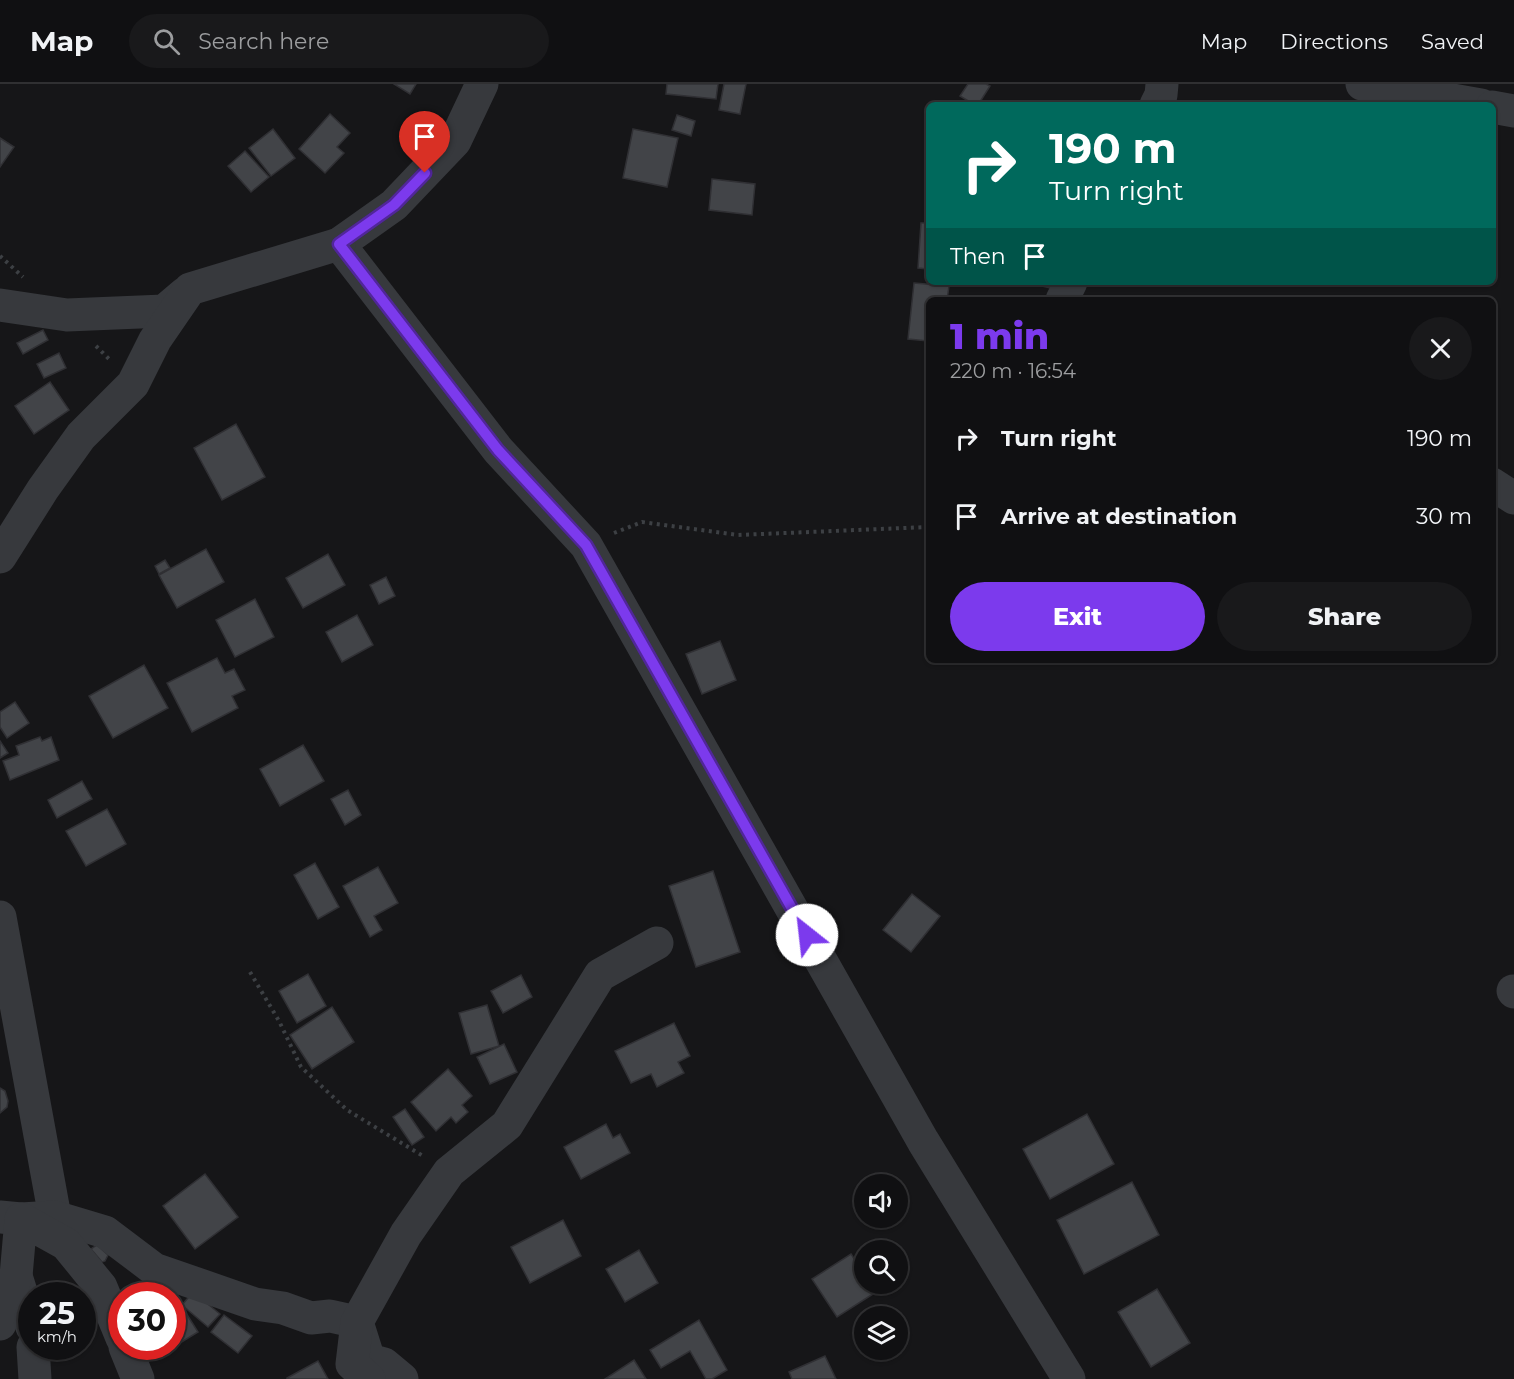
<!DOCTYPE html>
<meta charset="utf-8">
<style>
:root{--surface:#101012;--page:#19191b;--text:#f1f3f6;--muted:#9c9d9f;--line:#303032;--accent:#7c3aed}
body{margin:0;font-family:Montserrat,sans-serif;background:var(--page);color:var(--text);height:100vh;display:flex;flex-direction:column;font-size:22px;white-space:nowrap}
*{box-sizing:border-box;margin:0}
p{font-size:20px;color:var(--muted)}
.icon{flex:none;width:33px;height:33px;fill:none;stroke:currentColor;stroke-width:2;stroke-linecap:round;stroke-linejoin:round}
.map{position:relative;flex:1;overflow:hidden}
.drawer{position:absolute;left:926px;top:213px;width:570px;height:366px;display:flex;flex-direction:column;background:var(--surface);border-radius:9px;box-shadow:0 2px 4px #0004,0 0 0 2px var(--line)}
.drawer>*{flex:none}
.hud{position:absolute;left:926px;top:18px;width:570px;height:183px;border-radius:9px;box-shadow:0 2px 4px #0004,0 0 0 2px var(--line);background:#00695c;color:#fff;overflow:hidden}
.buttons{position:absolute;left:854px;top:1090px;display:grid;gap:12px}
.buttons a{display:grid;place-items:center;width:54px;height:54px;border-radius:50%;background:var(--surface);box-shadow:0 2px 4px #0004,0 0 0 2px var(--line);font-size:30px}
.speed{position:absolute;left:18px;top:1198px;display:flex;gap:12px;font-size:30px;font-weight:700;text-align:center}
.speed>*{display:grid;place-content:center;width:78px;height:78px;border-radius:50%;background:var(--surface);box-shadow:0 2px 4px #0004,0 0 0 2px var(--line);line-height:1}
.speed small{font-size:15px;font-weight:400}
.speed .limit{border:9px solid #d22;background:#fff;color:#111}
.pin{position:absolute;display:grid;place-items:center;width:51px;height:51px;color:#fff;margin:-62px -26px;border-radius:50% 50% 50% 0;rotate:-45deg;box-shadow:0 0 6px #0007}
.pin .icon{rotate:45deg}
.me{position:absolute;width:66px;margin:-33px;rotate:331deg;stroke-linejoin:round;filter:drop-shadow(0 0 4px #0008)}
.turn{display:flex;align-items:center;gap:21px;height:126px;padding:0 24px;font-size:27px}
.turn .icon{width:78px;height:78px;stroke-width:2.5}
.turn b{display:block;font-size:42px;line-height:51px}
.then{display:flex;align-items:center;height:57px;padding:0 24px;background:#0003;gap:12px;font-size:22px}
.round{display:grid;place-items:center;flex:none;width:63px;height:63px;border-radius:32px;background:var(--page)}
.overview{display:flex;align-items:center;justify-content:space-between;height:102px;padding:0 24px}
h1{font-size:36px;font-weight:800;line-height:45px;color:var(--accent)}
.primary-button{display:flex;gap:12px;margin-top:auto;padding:12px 24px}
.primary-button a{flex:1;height:69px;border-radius:36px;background:var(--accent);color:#fff;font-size:24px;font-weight:800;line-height:69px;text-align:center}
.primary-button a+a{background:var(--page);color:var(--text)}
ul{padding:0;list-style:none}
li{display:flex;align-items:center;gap:18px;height:78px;padding:0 24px}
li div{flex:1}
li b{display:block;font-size:22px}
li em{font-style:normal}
header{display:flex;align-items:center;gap:36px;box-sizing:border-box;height:84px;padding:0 30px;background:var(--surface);border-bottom:2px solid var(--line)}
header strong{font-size:28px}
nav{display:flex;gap:33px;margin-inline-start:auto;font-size:21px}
.search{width:420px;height:54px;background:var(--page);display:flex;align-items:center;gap:15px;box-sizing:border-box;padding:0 21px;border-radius:33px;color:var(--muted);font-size:22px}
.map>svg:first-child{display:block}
.building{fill:#424448;stroke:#303034;stroke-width:1.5}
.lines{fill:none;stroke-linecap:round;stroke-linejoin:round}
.path{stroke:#3d4044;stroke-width:4;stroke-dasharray:3 4.5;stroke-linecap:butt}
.minor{stroke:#37393d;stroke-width:33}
.route-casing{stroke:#51269a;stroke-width:15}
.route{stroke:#7c3aed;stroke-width:10}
</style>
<header>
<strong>Map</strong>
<div class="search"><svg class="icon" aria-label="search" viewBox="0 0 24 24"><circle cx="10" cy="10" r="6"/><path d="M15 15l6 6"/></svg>Search here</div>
<nav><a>Map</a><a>Directions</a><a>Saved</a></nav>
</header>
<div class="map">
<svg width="1514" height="1295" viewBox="0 0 1514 1295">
<rect width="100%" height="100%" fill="#161618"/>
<g class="building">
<polygon points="394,0 416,0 410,10"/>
<polygon points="667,0 718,0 716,15 666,10"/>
<polygon points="724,0 746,0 740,30 719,26"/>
<polygon points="968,0 986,0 990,2 978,21 975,21 960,12"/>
<polygon points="330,30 350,49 337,63 344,69 325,89 299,65"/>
<polygon points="677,31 695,37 691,52 672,46"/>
<polygon points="273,45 295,74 271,92 249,64"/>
<polygon points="633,45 678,54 667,103 623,94"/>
<polygon points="0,54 14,63 0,83"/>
<polygon points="245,67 269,93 251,108 228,82"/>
<polygon points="712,95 755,100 752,131 709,126"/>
<polygon points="921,139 928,139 928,185 918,184"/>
<polygon points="1025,198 1057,198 1055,205"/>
<polygon points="914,199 949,202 947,216 928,216 928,257 908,255"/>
<polygon points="43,246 48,256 23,270 17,259"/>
<polygon points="59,269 66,284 44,294 37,280"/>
<polygon points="50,298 69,326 34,350 15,322"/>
<polygon points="236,340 265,393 222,416 194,364"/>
<polygon points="206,465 224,498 177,524 159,491"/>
<polygon points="328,470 345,501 303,524 286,494"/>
<polygon points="165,476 170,484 159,490 155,482"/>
<polygon points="386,493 395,512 379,520 370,501"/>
<polygon points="255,515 274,553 235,573 216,536"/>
<polygon points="357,531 373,561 342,578 326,548"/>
<polygon points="720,557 736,596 702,610 686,570"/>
<polygon points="217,574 225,589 234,585 245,606 232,612 238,624 192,648 167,599"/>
<polygon points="144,581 168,624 113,654 89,612"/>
<polygon points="15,618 29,639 7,654 0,643 0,628"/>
<polygon points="40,653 42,657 51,653 59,676 10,696 3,677 19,671 16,662"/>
<polygon points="0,657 8,669 0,674"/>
<polygon points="303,661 324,697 280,722 260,685"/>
<polygon points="82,697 92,715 57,734 48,716"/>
<polygon points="348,706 361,731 345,741 331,715"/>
<polygon points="107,725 126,760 86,782 66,747"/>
<polygon points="315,779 339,823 318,835 294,791"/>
<polygon points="378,783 398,819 374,832 382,846 370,853 343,802"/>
<polygon points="713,787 740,868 696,883 669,802"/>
<polygon points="912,810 940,832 911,868 883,846"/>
<polygon points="308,890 326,922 297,939 279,907"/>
<polygon points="521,891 532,913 503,929 491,907"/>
<polygon points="487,921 499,962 471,970 459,929"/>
<polygon points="332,923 354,958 312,985 290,951"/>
<polygon points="674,939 690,972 678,978 684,989 657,1003 651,990 631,999 615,967"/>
<polygon points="504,960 517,988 490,1000 477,973"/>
<polygon points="448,985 472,1012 462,1021 468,1028 456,1039 451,1033 436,1047 411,1018"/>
<polygon points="0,1004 5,1007 8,1017 7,1023 0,1029"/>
<polygon points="405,1025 424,1053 412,1061 393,1033"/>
<polygon points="1087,1030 1114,1080 1050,1115 1023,1065"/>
<polygon points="606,1040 613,1054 620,1050 630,1069 581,1095 564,1063"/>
<polygon points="205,1090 238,1133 195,1165 163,1122"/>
<polygon points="1132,1098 1159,1151 1084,1190 1057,1136"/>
<polygon points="563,1136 581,1172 530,1199 511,1163"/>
<polygon points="97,1161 108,1171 105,1177 102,1178 91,1165"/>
<polygon points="639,1166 658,1199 625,1218 606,1185"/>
<polygon points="851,1170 864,1190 864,1200 871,1200 867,1202 873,1210 837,1233 812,1195"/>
<polygon points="159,1203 165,1212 144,1212"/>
<polygon points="1157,1205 1190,1259 1151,1283 1118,1228"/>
<polygon points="193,1208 220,1230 208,1243 182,1221"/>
<polygon points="186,1229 198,1248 180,1259 172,1247 172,1238"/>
<polygon points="224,1231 252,1252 238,1269 211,1248"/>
<polygon points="699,1236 727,1286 712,1295 706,1295 690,1267 661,1284 650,1266"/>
<polygon points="825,1272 836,1295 792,1295 789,1288"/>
<polygon points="634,1276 646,1295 605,1295"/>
<polygon points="318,1277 328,1295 287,1295 287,1294"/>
</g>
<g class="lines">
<g class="path">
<polyline points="0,172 23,193"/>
<polyline points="96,262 110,276"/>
<polyline points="614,449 642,438 738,451 928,443"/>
<polyline points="250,888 279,937 301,983 347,1026 423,1072"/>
</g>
<g class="minor">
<polyline points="482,0 455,57 394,121 339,160 498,366 586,461 923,1057 1069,1295"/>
<polyline points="1362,0 1481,21"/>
<polyline points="1156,21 1161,11 1162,0"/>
<polyline points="1492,23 1514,27"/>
<polyline points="1062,216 1071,198"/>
<polyline points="0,221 67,231 164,227 184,210"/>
<polyline points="1492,400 1514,414"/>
<polyline points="0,473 43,405 81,352 133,300 155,256 190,205 339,160"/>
<polyline points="0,833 55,1133"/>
<polyline points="1513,907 1514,908"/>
<polyline points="0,1133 21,1135 55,1133 105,1148 154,1185 255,1220 283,1224 311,1234 330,1232 357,1238 369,1276 384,1280 402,1295"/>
<polyline points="16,1192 32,1243"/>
<polyline points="0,1240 16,1192 21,1135 66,1160 101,1203 122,1254"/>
<polyline points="33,1263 35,1295"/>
<polyline points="125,1263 138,1295"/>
<polyline points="369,1295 352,1280 357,1238 406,1150 449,1088 507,1041 600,891 657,859"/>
</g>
</g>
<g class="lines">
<defs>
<polyline id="route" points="425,89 394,121 339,160 498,366 586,461 807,851"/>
</defs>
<use href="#route" class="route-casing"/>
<use href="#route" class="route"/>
</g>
</svg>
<div class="buttons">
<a><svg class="icon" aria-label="sound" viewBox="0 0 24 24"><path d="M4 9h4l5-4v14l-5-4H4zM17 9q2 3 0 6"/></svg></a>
<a><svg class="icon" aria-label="search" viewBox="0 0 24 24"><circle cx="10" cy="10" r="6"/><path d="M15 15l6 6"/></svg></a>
<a><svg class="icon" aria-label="layers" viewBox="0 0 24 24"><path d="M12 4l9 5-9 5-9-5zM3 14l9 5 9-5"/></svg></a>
</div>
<div class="speed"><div>25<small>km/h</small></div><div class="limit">30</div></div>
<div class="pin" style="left:425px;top:89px;background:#d93025"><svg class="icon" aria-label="arrive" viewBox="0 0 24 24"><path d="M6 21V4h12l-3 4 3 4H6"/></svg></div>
<svg class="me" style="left:807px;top:851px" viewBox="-20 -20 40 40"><circle r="19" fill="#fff"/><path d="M0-13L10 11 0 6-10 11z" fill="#7c3aed"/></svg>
<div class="hud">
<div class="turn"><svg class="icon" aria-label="right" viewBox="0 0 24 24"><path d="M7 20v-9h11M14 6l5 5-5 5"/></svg><div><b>190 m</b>Turn right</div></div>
<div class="then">Then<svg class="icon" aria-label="arrive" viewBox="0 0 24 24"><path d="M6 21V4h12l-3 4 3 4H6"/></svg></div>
</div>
<section class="drawer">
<div class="overview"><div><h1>1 min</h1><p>220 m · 16:54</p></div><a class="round"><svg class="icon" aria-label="close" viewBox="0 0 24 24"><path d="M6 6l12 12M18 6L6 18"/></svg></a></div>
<ul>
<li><svg class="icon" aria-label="right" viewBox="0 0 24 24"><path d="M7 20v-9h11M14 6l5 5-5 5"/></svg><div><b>Turn right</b></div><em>190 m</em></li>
<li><svg class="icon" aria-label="arrive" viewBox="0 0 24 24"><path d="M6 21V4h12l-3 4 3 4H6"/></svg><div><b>Arrive at destination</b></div><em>30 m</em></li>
</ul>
<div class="primary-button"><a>Exit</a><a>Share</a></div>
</section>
</div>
